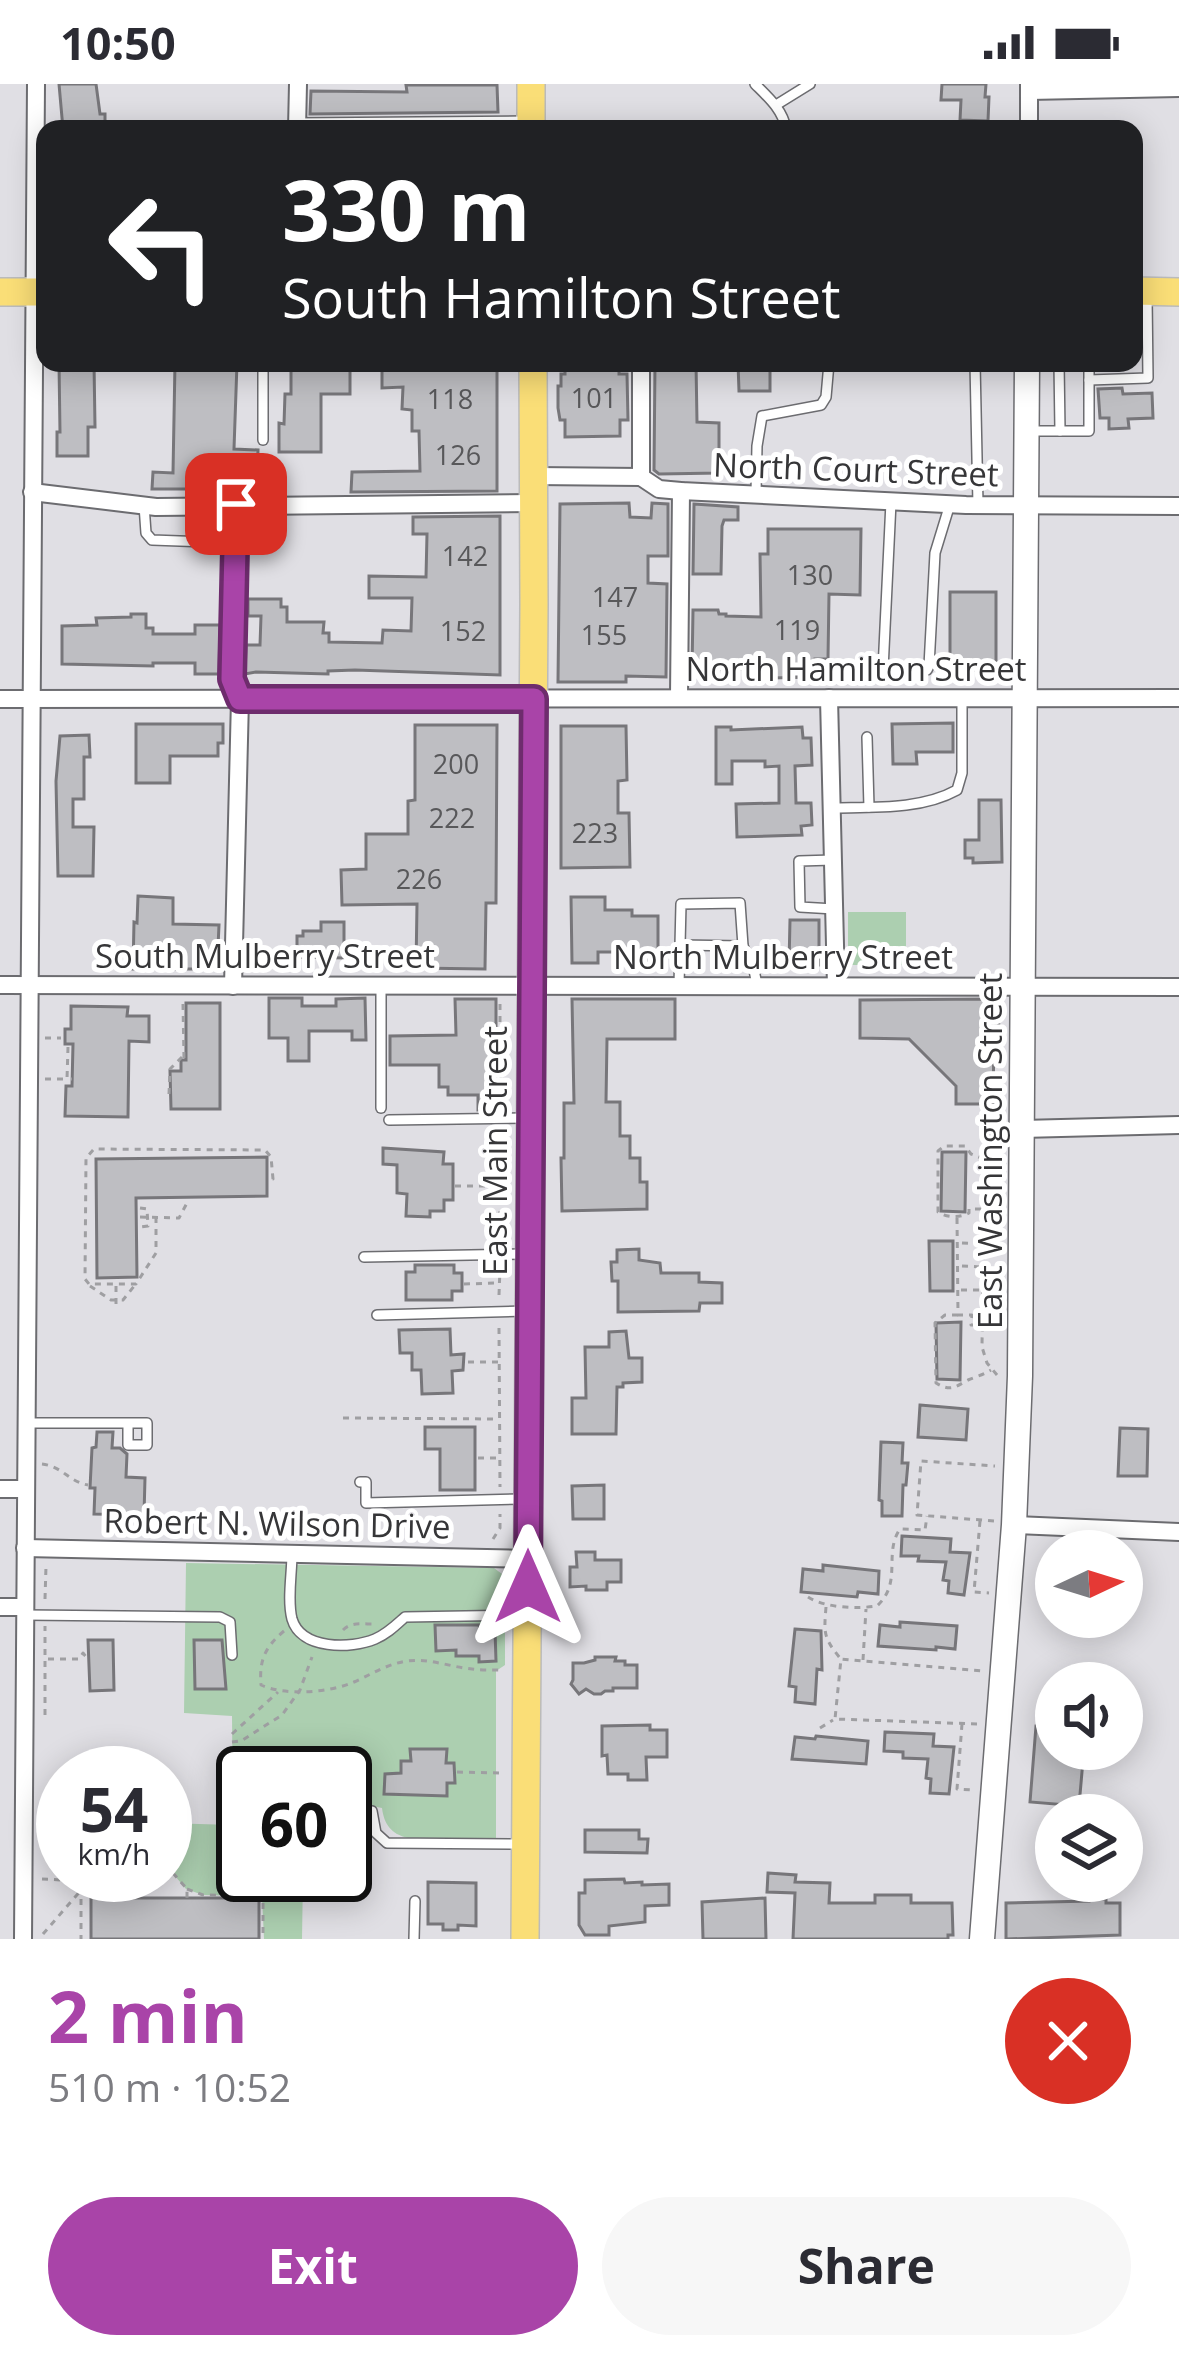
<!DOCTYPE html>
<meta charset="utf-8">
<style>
:root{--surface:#fff;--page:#f7f7f7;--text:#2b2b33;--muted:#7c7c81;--accent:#a944a8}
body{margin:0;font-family:"Open Sans",sans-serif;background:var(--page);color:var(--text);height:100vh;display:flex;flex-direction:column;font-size:45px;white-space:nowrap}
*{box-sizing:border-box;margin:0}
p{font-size:39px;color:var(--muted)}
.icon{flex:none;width:66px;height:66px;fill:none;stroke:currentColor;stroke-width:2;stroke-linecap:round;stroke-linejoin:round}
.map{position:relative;height:1855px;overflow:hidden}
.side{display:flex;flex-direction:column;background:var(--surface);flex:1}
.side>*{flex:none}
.banner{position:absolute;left:36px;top:36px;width:1107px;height:252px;border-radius:24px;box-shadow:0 6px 30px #0003;background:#202124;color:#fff;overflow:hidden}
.needle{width:78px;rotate:86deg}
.controls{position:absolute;left:1035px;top:1446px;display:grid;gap:24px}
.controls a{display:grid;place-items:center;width:108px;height:108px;border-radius:50%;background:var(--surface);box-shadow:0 6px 30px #0003;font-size:60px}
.speed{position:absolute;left:36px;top:1662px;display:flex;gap:24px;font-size:60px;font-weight:700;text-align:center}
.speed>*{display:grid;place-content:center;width:156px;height:156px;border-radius:50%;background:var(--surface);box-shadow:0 6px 30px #0003;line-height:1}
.speed small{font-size:30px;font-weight:400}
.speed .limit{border:6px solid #111;border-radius:18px;background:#fff;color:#111}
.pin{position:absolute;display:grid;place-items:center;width:102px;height:102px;color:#fff;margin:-51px;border-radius:24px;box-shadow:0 6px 18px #0006}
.me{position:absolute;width:132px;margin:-66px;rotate:0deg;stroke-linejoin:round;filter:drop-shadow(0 0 9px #0008)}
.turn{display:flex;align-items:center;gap:42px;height:252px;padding:0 48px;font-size:54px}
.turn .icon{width:156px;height:156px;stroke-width:2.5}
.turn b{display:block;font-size:84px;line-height:102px}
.round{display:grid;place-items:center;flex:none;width:126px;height:126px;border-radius:63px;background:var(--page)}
.summary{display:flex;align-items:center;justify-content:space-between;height:204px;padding:0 48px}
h1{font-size:72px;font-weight:700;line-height:90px;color:var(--accent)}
.primary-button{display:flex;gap:24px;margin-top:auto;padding:24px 48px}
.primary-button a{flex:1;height:138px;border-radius:72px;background:var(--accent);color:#fff;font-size:48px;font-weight:700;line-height:138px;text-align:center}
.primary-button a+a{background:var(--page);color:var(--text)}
.status{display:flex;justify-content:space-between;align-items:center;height:84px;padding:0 60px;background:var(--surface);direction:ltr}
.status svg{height:33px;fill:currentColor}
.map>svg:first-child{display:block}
.green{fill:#accfb0}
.building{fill:#bebec2;stroke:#77767a;stroke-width:3}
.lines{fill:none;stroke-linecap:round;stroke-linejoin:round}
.lane-casing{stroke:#6c6c70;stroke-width:12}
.street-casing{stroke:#6c6c70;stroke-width:20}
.secondary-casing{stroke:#6c6c70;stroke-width:27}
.primary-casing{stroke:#bbb;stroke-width:30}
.path{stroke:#9f9fa2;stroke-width:3;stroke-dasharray:6 6;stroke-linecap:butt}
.lane{stroke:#fff;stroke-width:9}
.street{stroke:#fff;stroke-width:16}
.secondary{stroke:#fff;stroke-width:24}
.primary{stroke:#fade77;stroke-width:27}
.route-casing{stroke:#6e2c6d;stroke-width:30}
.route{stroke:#a944a8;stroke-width:21}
.labels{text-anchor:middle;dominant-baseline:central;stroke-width:10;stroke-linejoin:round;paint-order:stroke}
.number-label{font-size:27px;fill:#58585a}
.street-label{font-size:33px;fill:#363638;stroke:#fff}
</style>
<div class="status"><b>10:50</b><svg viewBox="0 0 49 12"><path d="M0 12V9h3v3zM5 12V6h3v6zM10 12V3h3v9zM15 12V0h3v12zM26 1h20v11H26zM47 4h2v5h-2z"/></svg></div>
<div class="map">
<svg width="1179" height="1855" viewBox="0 0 1179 1855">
<rect width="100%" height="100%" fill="#e0dfe4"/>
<g class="green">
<rect x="848" y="828" width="58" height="53"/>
<path d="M186,1479l308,5 8,6 3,12v79l-9,6v167h-88c-17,-4 -24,-14 -26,-30l-16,-3 -6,10 -15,-1v-41h-102v102h60l-1,64h-38l-2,-43 -59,-1 -17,-6 -21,-25v-41l68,2 -1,-109 -48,-3z"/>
</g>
<g class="building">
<polygon points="59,0 96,0 100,30 105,30 105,45 63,45"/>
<polygon points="942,0 986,0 985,13 989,13 988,37 960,36 961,16 941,16"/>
<polygon points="406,1 497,1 498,28 310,30 311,7 407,8"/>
<polygon points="59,279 94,279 95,343 88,343 88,372 57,372 57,348 60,348"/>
<polygon points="175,279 237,279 234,365 258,366 257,392 229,391 229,405 152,405 153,388 173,389"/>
<polygon points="291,279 350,279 350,310 321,310 321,368 279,368 279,339 284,340 285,310 291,310"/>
<polygon points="382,279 497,279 497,407 351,408 352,388 420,387 419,347 412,347 412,326 402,325 403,303 382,304"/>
<polygon points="565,279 619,279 619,290 627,290 628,336 620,336 620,352 565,353 565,336 560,336 558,324 558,302 561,302 561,290 565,290"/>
<polygon points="655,279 696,279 697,338 719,339 719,389 659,390 654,386"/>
<polygon points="738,279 770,279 770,307 739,307"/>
<polygon points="1122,304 1123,310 1152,309 1153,334 1128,335 1129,344 1109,345 1109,334 1100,334 1098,305"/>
<polygon points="629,419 630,433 651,434 652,419 668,420 668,472 648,472 648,499 667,500 666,593 626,592 626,598 558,598 560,420"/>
<polygon points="694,420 738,423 738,436 724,436 722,442 721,490 693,490"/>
<polygon points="500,432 500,591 355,586 328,587 328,590 256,588 245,590 246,561 260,561 261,532 248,532 248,515 281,515 281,523 287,523 287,538 324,538 323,549 329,549 329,558 382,559 383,546 411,547 412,514 369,514 369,492 426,493 427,450 413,450 413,433"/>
<polygon points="768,445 861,445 860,511 829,510 828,575 815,575 815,593 771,594 771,585 692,586 693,526 718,526 719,530 726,530 726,532 761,533 760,470 768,470"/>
<polygon points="950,508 996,508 996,586 950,587"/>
<polygon points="131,530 146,530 146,544 153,544 153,550 195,550 195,541 220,541 219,590 195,590 195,579 153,579 153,582 62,580 62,542 97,541 96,534 131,533"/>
<polygon points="953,639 953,668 916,668 917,680 893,680 892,640"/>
<polygon points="136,640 223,640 223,659 218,659 218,672 170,672 170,699 136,699"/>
<polygon points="415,641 497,641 496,819 486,819 485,885 416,884 417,820 342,821 341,786 366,785 366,750 408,750 408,717 415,716"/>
<polygon points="561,642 626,642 627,696 618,697 618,729 629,729 630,783 561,784"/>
<polygon points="716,643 731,643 731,646 802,643 803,654 811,654 812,681 795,682 796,719 811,719 812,741 801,742 802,751 737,753 736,720 779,719 779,682 765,683 765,677 732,677 732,700 716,700"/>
<polygon points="89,651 90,673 84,673 84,715 73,715 73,743 94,743 93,792 58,792 56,697 60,652"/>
<polygon points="979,716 1001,716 1002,778 973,779 973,774 965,774 965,756 979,756"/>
<polygon points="138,812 173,814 173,840 219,841 217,885 133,885 134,838 137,839"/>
<polygon points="571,813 605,813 605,826 632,826 632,832 658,832 658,879 633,879 633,868 598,868 598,879 572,879"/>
<polygon points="790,836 819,836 819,881 789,881"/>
<polygon points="321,838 344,838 344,874 297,873 297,852 303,852 303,847 321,847"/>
<polygon points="269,914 302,914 302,922 336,922 336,915 365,914 366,956 352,956 352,947 309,947 309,977 288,977 288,954 269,954"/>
<polygon points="455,915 496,915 496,1025 478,1026 478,1011 448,1011 448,1003 439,1003 439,981 390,981 390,952 456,951"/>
<polygon points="572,915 675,915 675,955 607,955 606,1018 620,1018 620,1052 630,1052 630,1074 640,1074 640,1098 647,1098 647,1125 562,1127 561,1074 564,1074 564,1019 574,1019"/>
<polygon points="988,915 998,926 999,945 994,951 993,1020 956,1020 956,1002 909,955 860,954 860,916"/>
<polygon points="186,919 220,919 220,1025 171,1025 170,987 181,987 181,976 186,976"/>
<polygon points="71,922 128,923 127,932 149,932 149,958 129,957 128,1033 65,1032 66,1002 72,1002 73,960 65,960 65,945 71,945"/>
<polygon points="383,1064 444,1068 443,1080 453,1080 453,1116 444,1116 444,1127 430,1127 430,1133 406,1132 407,1110 397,1109 397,1081 383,1080"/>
<polygon points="942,1068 966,1068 965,1128 941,1127"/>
<polygon points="267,1073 267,1112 136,1114 137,1193 97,1194 96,1075"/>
<polygon points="929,1157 953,1157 953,1207 930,1207"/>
<polygon points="639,1165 639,1176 660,1179 661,1189 699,1189 699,1198 722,1199 722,1219 700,1219 699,1227 618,1228 618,1197 612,1197 611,1178 617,1178 617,1166"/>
<polygon points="415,1181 454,1181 454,1189 462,1189 462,1207 452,1207 452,1216 406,1216 406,1188 415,1188"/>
<polygon points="961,1238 960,1296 937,1295 936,1239"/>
<polygon points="450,1245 451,1271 464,1270 463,1286 452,1287 453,1309 422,1310 421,1286 412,1286 412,1269 400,1269 399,1246"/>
<polygon points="626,1247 629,1274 642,1274 642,1298 623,1299 623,1303 617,1303 616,1350 572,1350 572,1314 586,1314 585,1263 609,1263 609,1248"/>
<polygon points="920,1321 968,1325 966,1356 918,1353"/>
<polygon points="425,1343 475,1343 475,1406 440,1406 440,1365 425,1365"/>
<polygon points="1120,1344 1148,1345 1147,1392 1118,1392"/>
<polygon points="97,1348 113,1348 112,1364 120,1364 127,1370 126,1393 145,1394 144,1431 94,1430 95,1404 90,1404 92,1364 96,1363"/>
<polygon points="881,1358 903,1359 902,1379 908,1379 906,1401 903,1401 902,1432 882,1432 882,1417 879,1416"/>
<polygon points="604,1401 604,1435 573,1435 572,1402"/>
<polygon points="902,1452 951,1455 950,1468 970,1469 964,1511 948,1509 949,1497 943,1496 946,1478 918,1477 919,1472 901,1472"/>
<polygon points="576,1468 595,1468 595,1476 621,1476 621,1498 607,1498 607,1506 586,1506 586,1502 570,1503 570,1483 577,1483"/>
<polygon points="823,1481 879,1487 878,1510 858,1508 857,1513 801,1508 803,1485 823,1487"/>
<polygon points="900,1538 957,1542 955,1565 936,1563 936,1566 878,1562 880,1541 900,1543"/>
<polygon points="435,1541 479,1541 480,1546 495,1546 496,1577 479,1578 479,1572 456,1572 456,1566 436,1567"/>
<polygon points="795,1545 821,1547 822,1586 817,1585 815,1620 795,1618 796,1603 789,1602"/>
<polygon points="88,1556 113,1556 114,1606 90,1607"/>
<polygon points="194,1556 222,1556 226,1605 195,1605"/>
<polygon points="595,1573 616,1573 615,1577 625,1577 625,1581 637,1581 637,1604 613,1604 613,1607 605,1607 601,1610 594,1610 586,1605 579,1610 571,1600 573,1596 573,1579 584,1579 595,1576"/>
<polygon points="650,1641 650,1646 667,1646 667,1673 646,1673 647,1696 628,1696 628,1690 608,1690 607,1671 602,1672 602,1642"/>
<polygon points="1036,1642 1056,1643 1056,1665 1084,1665 1079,1722 1030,1718"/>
<polygon points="885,1648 934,1650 933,1662 954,1663 949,1710 930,1709 931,1695 926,1694 928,1675 903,1674 903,1668 884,1667"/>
<polygon points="816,1652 868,1657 866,1680 792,1675 795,1653 815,1655"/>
<polygon points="410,1665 447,1665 446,1679 454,1679 455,1699 447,1699 447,1712 384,1710 385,1690 401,1689 401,1677 411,1677"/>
<polygon points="585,1746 639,1746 639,1755 648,1755 647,1769 585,1768"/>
<polygon points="768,1789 796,1791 795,1798 830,1799 829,1819 875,1819 875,1811 911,1811 911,1819 952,1819 953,1851 948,1851 948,1855 793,1855 795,1809 767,1808"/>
<polygon points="91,1791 134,1791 134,1814 259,1814 259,1855 91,1855"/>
<polygon points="624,1795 625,1799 642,1798 642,1801 669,1800 669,1821 645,1822 645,1838 609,1842 609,1851 585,1851 579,1841 579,1809 585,1809 585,1796"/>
<polygon points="428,1798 476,1799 476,1842 458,1841 458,1846 443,1846 443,1840 428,1840"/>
<polygon points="765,1814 766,1855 703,1855 702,1818"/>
<polygon points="1089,1814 1106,1815 1106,1819 1120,1819 1120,1851 1006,1855 1006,1819 1089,1817"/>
</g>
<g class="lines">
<defs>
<g id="lane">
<path d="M755,0c13,13 28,26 31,45"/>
<polyline points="776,21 810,0"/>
<polyline points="297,39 526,37"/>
<polyline points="975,279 978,421"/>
<polyline points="1089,296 1148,294 1147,213"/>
<polyline points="1027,347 1060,347 1059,279"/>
<polyline points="1060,347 1089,347 1089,279"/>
<polyline points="263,356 263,279"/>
<polyline points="756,409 757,362 762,332 821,321 826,313 829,279"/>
<polyline points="891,418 883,586 889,589 927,586 929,582 935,469 950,420"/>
<polyline points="144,421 146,449 152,456 235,459"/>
<polyline points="867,653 869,723"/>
<path d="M832,724c41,-1 89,2 125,-18l5,-17v-75"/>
<polyline points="833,776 799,777 800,823 834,825"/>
<polyline points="680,861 681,820 740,819 743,862 754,886 757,901"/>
<polyline points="381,901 381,1024"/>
<polyline points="679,901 680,861 743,862"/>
<polyline points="389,1036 525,1034"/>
<polyline points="364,1173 524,1170"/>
<polyline points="377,1231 524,1227"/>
<polyline points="26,1339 147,1339 147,1361 128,1361 128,1339"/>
<polyline points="360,1398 366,1398 366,1419 522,1415"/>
<path d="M292,1469c0,21 -5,47 0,66 9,31 59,30 83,20 12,-5 20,-13 30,-22l120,-2"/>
<polyline points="25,1531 220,1533 230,1538 232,1571"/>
<polyline points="372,1727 376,1749 387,1759 521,1760"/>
<polyline points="414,1855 415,1817"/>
</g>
<g id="street">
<polyline points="1029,7 1179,4"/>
<polyline points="297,45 298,0"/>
<polyline points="1029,45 1029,1"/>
<polyline points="534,392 641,393 659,405 681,407 966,421 1179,422"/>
<polyline points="641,393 641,279"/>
<polyline points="32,408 156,423 534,419"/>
<polyline points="679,613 681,407"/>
<polyline points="829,614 836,902"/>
<polyline points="0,615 1179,614"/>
<polyline points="0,901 1179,903"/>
<polyline points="233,902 240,615 232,595 236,420"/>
<polyline points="1022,1045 1179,1041"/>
<polyline points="0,1405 26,1405"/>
<polyline points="1014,1441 1179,1448"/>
<polyline points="25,1464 528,1475"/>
<polyline points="0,1523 25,1523"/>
<polyline points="23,1855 36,0"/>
</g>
<polyline id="secondary" points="982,1855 1014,1441 1020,1292 1027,279"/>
<g id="primary">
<polyline points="531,45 531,0"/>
<polyline points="1134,207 1179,208"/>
<polyline points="0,208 45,208"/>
<polyline points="525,1855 534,520 533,279"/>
</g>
</defs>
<use href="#lane" class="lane-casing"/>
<use href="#street" class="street-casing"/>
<use href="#secondary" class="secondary-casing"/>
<use href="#primary" class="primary-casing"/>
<g class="path">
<polyline points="183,920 184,975"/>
<polyline points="500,920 500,1019"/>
<polyline points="45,954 61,954"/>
<polyline points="68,963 67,995 72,995"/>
<polyline points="45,995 65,995"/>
<polyline points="169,1010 170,985 182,973"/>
<polyline points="455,1102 498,1102"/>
<polyline points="140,1124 147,1125 148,1142 140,1143"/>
<path d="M981,1125h-12v4c-9,5 -22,5 -31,-1v-61l6,-5h21l6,8 13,5v26"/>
<polyline points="140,1133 179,1134 187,1119"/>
<polyline points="156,1133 156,1169 136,1200 89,1200 85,1195 86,1074 94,1065 265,1066 271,1073 273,1095 269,1095"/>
<polyline points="957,1134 958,1231 972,1231 971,1241 983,1241"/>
<polyline points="500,1157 500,1046"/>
<polyline points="962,1159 982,1160"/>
<polyline points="962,1182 982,1183"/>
<polyline points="464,1200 498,1199"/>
<polyline points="90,1202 111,1216 123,1216 135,1201"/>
<polyline points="961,1206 981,1206"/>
<polyline points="499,1211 500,1184"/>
<polyline points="116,1220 116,1196"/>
<path d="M958,1231h-13l-10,8 1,60c15,9 19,4 32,-3 7,-3 15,-5 23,-10"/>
<polyline points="499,1244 500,1403"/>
<polyline points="468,1278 498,1278"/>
<polyline points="997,1291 987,1279 982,1263 984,1103 999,1103"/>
<polyline points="343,1334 498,1335"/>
<polyline points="478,1374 498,1374"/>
<path d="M42,1380c20,2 27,18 46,21"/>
<polyline points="980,1437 974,1508 989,1509"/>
<polyline points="994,1437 917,1431 921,1377 995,1382"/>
<polyline points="493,1455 500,1444 500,1430"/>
<path d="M808,1513c17,11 49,12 69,9 26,-24 6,-52 23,-77l25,1 2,-14"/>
<polyline points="45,1515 46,1482"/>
<path d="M826,1523c-2,26 -3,30 14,51"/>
<path d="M343,1546c8,-8 19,-6 30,-6"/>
<path d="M284,1547c-19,16 -25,29 -23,54 24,11 68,8 93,-3 18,-8 33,-18 53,-21 23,-3 43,6 65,8 9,1 19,1 29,1"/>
<polyline points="48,1575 79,1575 83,1569 87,1574"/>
<polyline points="863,1576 866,1525"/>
<polyline points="45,1631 45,1542"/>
<polyline points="962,1640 957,1705 972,1706"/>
<polyline points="977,1640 835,1635 841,1575 982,1587"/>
<polyline points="820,1644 833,1636"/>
<polyline points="232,1650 278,1608"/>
<polyline points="232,1658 241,1657 282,1631 300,1606 312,1573"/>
<polyline points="457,1688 501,1689"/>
<polyline points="41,1729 63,1729"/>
<polyline points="41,1737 63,1763"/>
<polyline points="165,1780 187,1805 187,1814"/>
<polyline points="81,1791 81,1855"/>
<polyline points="42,1795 81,1797"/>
<polyline points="187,1805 203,1811 263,1812 263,1855"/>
<polyline points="43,1850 89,1797"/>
</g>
<use href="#lane" class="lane"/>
<use href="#street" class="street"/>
<use href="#secondary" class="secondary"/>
<use href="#primary" class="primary"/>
</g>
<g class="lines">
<defs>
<polyline id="route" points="236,420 232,595 240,615 534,615 528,1503"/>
</defs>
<use href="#route" class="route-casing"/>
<use href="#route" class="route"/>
</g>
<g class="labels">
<g class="number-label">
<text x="594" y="313">101</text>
<text x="450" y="314">118</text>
<text x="458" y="370">126</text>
<text x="465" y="471">142</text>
<text x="810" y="490">130</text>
<text x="615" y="512">147</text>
<text x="797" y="545">119</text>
<text x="463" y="546">152</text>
<text x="604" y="550">155</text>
<text x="456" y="679">200</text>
<text x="452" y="733">222</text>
<text x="595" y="748">223</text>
<text x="419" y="794">226</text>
</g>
<g class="street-label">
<text transform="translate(856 385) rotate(2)">North Court Street</text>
<text x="856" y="584">North Hamilton Street</text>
<text x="265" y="871">South Mulberry Street</text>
<text x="783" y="872">North Mulberry Street</text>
<text transform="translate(494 1067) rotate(-90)">East Main Street</text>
<text transform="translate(989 1067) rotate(-90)">East Washington Street</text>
<text transform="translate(277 1439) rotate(1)">Robert N. Wilson Drive</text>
</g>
</g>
</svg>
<div class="controls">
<a><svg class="needle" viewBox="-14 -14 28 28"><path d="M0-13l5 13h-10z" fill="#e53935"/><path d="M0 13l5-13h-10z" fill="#7c7c81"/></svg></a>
<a><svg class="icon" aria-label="sound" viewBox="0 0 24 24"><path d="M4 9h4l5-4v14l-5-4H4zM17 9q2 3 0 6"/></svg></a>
<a><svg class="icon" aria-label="layers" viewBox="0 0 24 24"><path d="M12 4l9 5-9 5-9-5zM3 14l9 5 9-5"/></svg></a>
</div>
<div class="speed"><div>54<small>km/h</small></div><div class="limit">60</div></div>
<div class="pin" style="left:236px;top:420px;background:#d93025"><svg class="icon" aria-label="arrive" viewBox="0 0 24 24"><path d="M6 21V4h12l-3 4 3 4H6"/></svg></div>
<svg class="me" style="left:528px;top:1503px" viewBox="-20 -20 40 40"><path d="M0-17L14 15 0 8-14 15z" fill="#a944a8" stroke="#fff" stroke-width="4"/></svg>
<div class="banner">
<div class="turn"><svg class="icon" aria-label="left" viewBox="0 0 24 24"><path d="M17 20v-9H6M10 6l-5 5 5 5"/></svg><div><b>330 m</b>South Hamilton Street</div></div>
</div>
</div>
<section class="side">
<div class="summary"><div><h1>2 min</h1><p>510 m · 10:52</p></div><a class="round" style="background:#d93025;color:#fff"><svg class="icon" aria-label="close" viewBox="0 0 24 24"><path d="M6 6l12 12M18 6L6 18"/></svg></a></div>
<div class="primary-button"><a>Exit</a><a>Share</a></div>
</section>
